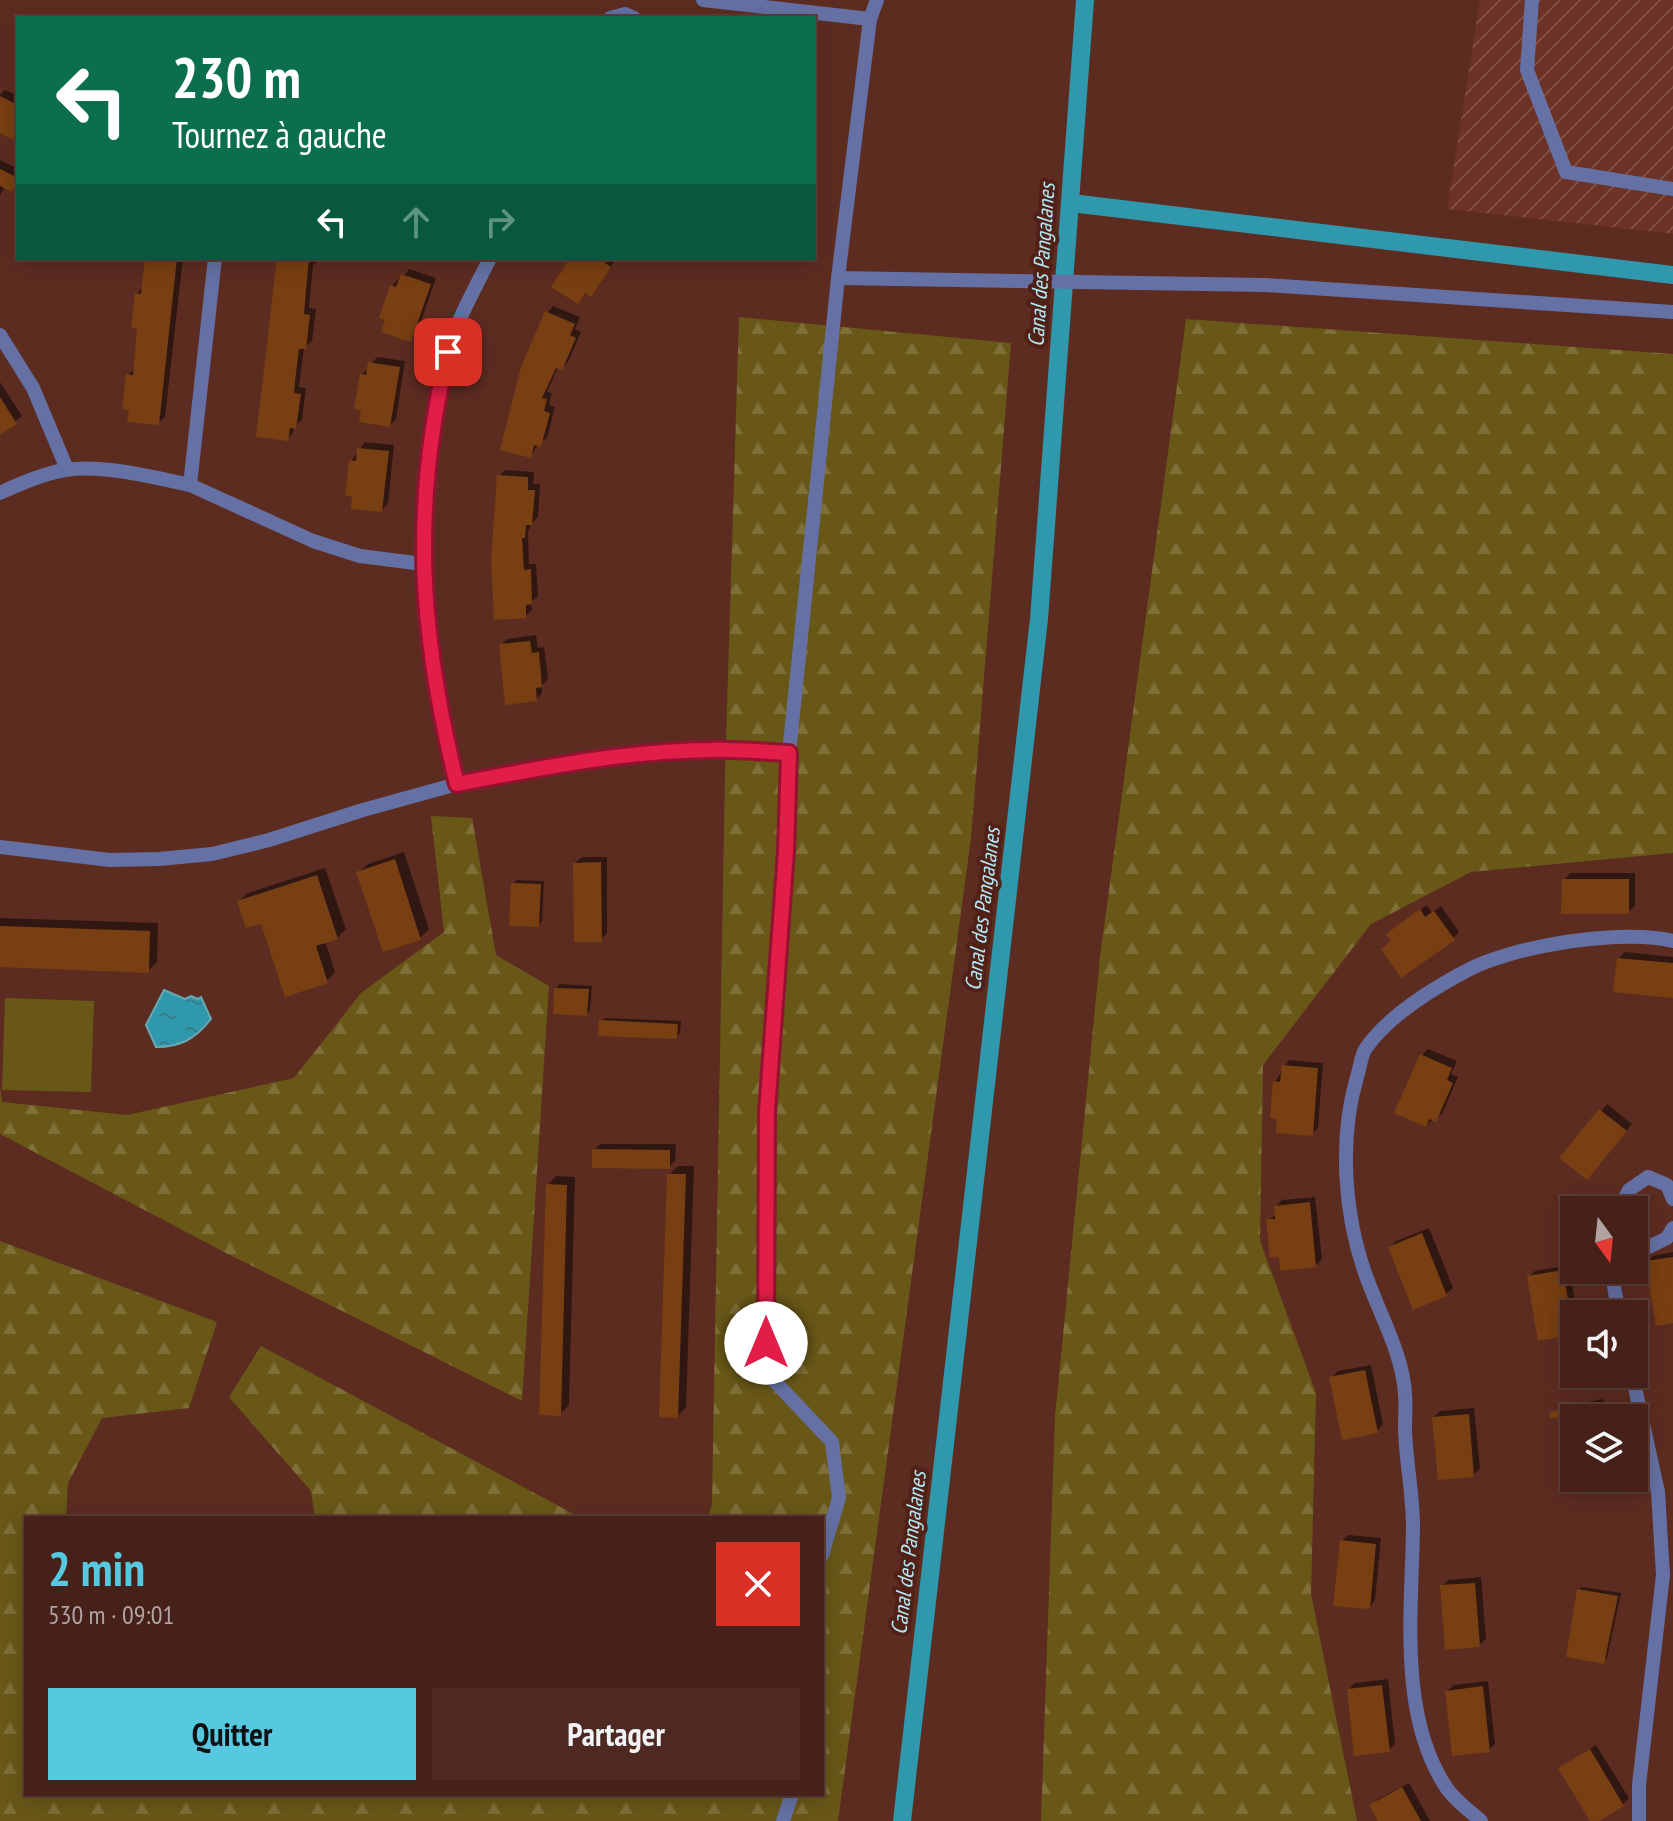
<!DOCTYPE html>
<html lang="fr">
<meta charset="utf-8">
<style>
:root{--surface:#462119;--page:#4d2922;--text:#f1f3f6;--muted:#b0a3a2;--line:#5e3e38;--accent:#56c9e1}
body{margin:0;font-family:"PT Sans Narrow",sans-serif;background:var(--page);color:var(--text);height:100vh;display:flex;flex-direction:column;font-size:30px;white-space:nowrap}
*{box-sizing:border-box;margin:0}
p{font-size:26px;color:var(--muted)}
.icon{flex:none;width:44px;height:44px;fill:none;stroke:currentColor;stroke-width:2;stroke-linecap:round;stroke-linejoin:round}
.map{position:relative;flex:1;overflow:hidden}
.drawer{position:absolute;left:24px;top:1516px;width:800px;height:280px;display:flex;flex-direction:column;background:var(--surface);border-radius:0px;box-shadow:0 4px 20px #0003,0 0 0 2px var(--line)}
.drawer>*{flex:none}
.top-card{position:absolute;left:16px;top:16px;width:800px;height:244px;border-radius:0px;box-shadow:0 4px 20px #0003,0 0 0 2px var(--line);background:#0b6e4f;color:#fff;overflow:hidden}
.needle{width:52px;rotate:165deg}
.buttons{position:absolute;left:1560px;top:1196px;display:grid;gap:16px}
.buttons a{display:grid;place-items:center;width:88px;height:88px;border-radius:0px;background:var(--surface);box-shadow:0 4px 20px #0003,0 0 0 2px var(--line);font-size:40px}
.pin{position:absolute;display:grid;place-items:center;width:68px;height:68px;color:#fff;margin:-34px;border-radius:16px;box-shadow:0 4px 12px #0006}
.me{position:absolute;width:88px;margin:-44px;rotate:0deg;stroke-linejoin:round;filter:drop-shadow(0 0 6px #0008)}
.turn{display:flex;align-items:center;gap:28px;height:168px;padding:0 24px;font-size:36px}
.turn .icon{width:104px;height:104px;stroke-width:2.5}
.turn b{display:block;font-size:56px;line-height:68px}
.lanes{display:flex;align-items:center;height:76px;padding:0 24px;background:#0003;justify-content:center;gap:40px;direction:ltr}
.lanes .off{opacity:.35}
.round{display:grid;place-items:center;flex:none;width:84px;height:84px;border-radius:0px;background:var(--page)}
.head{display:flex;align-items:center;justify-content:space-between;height:136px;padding:0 24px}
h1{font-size:48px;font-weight:600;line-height:60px;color:var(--accent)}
.cta{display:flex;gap:16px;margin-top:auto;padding:16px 24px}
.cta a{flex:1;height:92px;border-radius:0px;background:var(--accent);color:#111;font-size:32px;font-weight:600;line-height:92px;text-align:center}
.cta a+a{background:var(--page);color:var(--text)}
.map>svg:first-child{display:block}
.industrial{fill:url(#industrial-furrows)}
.forest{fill:url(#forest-firs)}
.pitch{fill:#685717}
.water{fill:url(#water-ripples);stroke:#69a9b5;stroke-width:2}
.shadow{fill:#0007}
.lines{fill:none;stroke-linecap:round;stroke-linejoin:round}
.canal{stroke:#2f98ad;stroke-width:18}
.building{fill:#783f12}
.minor{stroke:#6571a5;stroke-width:14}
.route-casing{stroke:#92132f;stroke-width:20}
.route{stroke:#e11d48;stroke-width:14}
.labels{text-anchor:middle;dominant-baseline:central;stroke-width:8;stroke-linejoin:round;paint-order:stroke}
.water-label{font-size:22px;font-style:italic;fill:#b1eaf7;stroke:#512117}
</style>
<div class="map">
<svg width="1673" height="1821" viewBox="0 0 1673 1821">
<defs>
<pattern id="industrial-furrows" width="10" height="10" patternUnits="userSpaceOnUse" patternTransform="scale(2)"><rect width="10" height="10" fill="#6b3225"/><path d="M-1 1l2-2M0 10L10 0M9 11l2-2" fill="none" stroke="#804f43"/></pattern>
<pattern id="forest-firs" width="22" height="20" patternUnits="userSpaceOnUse" patternTransform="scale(2)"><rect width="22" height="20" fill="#685717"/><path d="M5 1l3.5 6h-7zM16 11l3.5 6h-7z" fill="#7e6e37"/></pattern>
<pattern id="water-ripples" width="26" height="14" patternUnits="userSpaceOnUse" patternTransform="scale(2)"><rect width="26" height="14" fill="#2f98ad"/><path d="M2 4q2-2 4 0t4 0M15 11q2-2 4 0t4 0" fill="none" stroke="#367d8b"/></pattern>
</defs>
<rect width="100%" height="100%" fill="#5d2c21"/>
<polygon class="industrial" points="1480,0 1673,0 1673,234 1447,209"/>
<g class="forest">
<polygon points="739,317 1011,343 971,838 838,1821 0,1821 0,1241 217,1322 189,1408 102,1418 68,1483 66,1518 26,1518 26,1794 822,1794 822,1518 708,1518 712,1504 725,773"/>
<polygon points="1186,319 1673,354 1673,853 1471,872 1371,924 1263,1065 1260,1241 1316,1393 1311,1594 1357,1821 1041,1821 1055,1417 1100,957"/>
<polygon points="431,816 472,818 496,955 549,986 522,1401 228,1254 0,1134 0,1086 2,1102 127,1115 294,1078 361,993 444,932"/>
<polygon points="261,1346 581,1518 315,1518 311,1491 229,1397"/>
</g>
<polygon class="pitch" points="5,998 94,1001 91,1092 2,1090"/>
<path class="water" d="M164,990l21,9 6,-3 7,3 3,-2 10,22c-16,20 -30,28 -55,28l-10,-22z"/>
<g class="shadow">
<polygon points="5,90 18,96 18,140 0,131 0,95"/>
<polygon points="0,160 18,169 17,183 11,189 5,186 0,196"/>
<polygon points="147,258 183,258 165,417 158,423 128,375 134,369 138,341 136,294 144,286"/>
<polygon points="280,258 321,258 313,265 309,308 316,309 312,341 304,347 299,387 306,388 302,420 294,426 293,433 287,439"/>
<polygon points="573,258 615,260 597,288 587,291 578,302"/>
<polygon points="409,269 436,278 417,333 411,340 392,286 398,279 401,280"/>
<polygon points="553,306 580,317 575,329 581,332 568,362 561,368 558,367 547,392 552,393 549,405 555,407 547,438 538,444 531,456 547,313"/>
<polygon points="377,357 405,361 396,419 390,425 362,375"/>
<polygon points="0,382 22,416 0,432"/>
<polygon points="365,442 394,445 388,503 382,510 351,461"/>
<polygon points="505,470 534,472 533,484 540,484 538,517 531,524 528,532 529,564 536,564 538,596 531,602 532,610 525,616 499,476"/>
<polygon points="536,635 538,648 544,647 548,679 542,685 542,693 536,699 501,645 507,639"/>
<polygon points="404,852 429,929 420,938 359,872 368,864"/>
<polygon points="582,857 607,857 607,933 601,940 575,863"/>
<polygon points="325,868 346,929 337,938 325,941 335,972 327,981 239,901 248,893"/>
<polygon points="1570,873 1635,873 1635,906 1628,912 1564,880"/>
<polygon points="517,880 544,881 542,921 538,925 513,884"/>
<polygon points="1427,905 1432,913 1441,906 1459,932 1453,938 1393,940 1388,934"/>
<polygon points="0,918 158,923 157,962 148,971 0,965"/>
<polygon points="1625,952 1673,957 1673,996 1618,959"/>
<polygon points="560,984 592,986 590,1010 587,1014 556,988"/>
<polygon points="605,1018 681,1021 680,1033 676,1037 601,1021"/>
<polygon points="1428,1049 1457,1061 1451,1074 1458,1077 1442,1114 1425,1125 1396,1112 1422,1055"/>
<polygon points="1289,1060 1323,1063 1318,1128 1312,1134 1275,1082"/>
<polygon points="1607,1104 1632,1124 1593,1172 1562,1158"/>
<polygon points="600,1144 676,1144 675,1161 669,1167 594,1150"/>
<polygon points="678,1166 694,1166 686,1407 678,1416 669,1175"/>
<polygon points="556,1176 575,1177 569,1405 560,1414 548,1185"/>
<polygon points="1315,1197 1322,1259 1316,1265 1281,1255 1268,1220 1277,1214 1276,1206 1282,1200"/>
<polygon points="1429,1228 1453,1288 1446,1294 1414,1307 1390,1247 1396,1241"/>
<polygon points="1673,1252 1673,1321 1647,1262 1653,1256"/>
<polygon points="1569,1265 1577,1314 1574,1314 1573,1333 1529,1277 1535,1271"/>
<polygon points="1371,1365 1383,1424 1377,1431 1331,1378 1338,1371"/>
<polygon points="1603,1399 1608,1418 1574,1418 1574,1449 1568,1409 1572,1405"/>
<polygon points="1474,1408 1480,1469 1473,1475 1434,1417 1440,1411"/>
<polygon points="1348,1535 1381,1538 1375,1600 1369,1607 1342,1541"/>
<polygon points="1481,1577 1486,1639 1479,1645 1442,1586 1448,1580"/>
<polygon points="1582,1587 1621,1593 1607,1658 1603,1661 1579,1590"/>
<polygon points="1388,1679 1395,1744 1389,1750 1349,1689 1355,1683"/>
<polygon points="1488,1681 1495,1744 1489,1750 1447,1691 1454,1685"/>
<polygon points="1596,1745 1629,1798 1622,1805 1592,1821 1561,1768"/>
<polygon points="1409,1783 1430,1821 1381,1821 1372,1806 1378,1799"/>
</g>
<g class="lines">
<g class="canal">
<polyline points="1071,203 1673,275"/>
<polyline points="902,1821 1039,619 1085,0"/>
</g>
</g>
<g class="building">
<polygon points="0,96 18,105 18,142 0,133"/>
<polygon points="0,169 18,178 12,192 0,186"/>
<polygon points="145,258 177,258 159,425 127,422 129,410 122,409 126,374 133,375 137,329 131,328 135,293 141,294"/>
<polygon points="277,258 309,258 304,314 310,315 306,349 299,349 295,381 294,393 301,394 296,429 290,428 288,441 256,437"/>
<polygon points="570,258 608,258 605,263 611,267 591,297 585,293 578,304 551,287"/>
<polygon points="401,274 431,284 411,342 381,332 385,320 379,318 390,285 396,287"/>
<polygon points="545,311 575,324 570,335 576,338 562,370 556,368 542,398 547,399 544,411 550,413 541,447 534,445 531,458 500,450 521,367"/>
<polygon points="368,362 400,367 390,427 359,422 361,410 354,409 360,374 366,375"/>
<polygon points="0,397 17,424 0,435"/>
<polygon points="357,448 389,451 382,512 351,509 352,496 345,496 349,460 356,461"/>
<polygon points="497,475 528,477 528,490 535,490 532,525 526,525 525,538 522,538 524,570 531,569 532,604 526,605 526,618 494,620 491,559"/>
<polygon points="530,641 532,653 539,652 542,687 536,688 537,701 505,705 499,644"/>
<polygon points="395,859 421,940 383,952 356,872"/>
<polygon points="601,862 602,942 574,942 573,863"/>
<polygon points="317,875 338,939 316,946 328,983 285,997 261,924 246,928 237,901"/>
<polygon points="1562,879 1629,879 1629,914 1561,914"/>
<polygon points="511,883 541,884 539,927 509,926"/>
<polygon points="1420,909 1425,917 1434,911 1455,940 1401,978 1381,949 1391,941 1386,934"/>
<polygon points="0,926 150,931 149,973 0,967"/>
<polygon points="1617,958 1673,963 1673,998 1613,992"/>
<polygon points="554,988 589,989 587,1016 553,1014"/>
<polygon points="599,1020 678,1024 677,1039 598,1036"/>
<polygon points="1420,1054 1452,1068 1447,1080 1453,1083 1436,1122 1429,1119 1426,1127 1394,1113"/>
<polygon points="1282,1065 1318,1068 1313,1136 1276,1133 1277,1119 1270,1118 1273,1081 1280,1082"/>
<polygon points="1599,1109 1627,1131 1587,1180 1559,1158"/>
<polygon points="592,1149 670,1150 670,1169 592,1168"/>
<polygon points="667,1174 686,1174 678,1418 659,1417"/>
<polygon points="546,1184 567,1185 561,1416 539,1415"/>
<polygon points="1310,1202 1316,1267 1280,1271 1279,1257 1270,1258 1266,1219 1275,1219 1274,1206"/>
<polygon points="1422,1233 1447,1296 1413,1310 1388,1247"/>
<polygon points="1673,1257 1673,1323 1656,1326 1645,1261"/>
<polygon points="1563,1270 1574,1335 1538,1341 1527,1276"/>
<polygon points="1365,1370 1378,1433 1342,1440 1329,1377"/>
<polygon points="1599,1402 1603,1418 1550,1418 1550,1412"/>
<polygon points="1469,1414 1474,1477 1438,1480 1432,1417"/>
<polygon points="1340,1540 1376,1544 1370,1609 1333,1606"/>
<polygon points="1475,1583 1480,1647 1445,1650 1440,1585"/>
<polygon points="1577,1589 1618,1596 1604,1664 1566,1657"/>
<polygon points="1382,1685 1390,1752 1354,1756 1347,1689"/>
<polygon points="1483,1686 1490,1752 1452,1756 1445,1691"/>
<polygon points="1590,1749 1624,1806 1599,1821 1590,1821 1558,1768"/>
<polygon points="1402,1787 1421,1821 1378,1821 1369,1805"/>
</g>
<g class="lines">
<g class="minor">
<polyline points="703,0 870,19 838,278 789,753"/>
<polyline points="1532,0 1527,70 1566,172 1673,189"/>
<polyline points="610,18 625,14 634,18"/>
<polyline points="870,19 877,0"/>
<polyline points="838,278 1265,285 1673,312"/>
<polyline points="0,335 33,388 67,469"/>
<path d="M190,485l123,56 47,15 63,8c3,-70 4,-141 24,-209 9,-34 28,-66 43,-97"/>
<path d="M0,493c21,-10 42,-19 65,-23 37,-6 88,7 125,15l25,-227"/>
<polyline points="423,564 434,683 457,784"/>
<polyline points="0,847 110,860 159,859 212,854 269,840 363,810 457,784 545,767 622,757 708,750 789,753 786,851 767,1112 766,1372 832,1442 839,1498 822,1555"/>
<polyline points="1618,1210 1629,1190 1648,1177 1667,1185 1673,1199"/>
<polyline points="1634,1254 1667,1238 1673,1228"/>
<polyline points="1611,1270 1619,1314"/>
<polyline points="1632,1374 1658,1492 1663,1575 1639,1785 1639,1821"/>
<polyline points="783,1821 792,1794"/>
<path d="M1481,1821c-11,-10 -27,-21 -35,-34 -48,-72 -34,-178 -33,-260 0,-33 -7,-65 -8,-97 0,-12 1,-24 0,-36 -2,-40 -27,-83 -40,-121 -21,-60 -26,-135 -8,-196 3,-9 4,-22 9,-29 23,-33 66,-59 100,-77 45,-25 157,-43 207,-30"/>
</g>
</g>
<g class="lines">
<defs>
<path id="route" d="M448,352c-37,154 -29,279 9,432 83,-16 167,-33 252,-34 27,-1 54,2 80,3l-3,98 -19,261 -1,231"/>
</defs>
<use href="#route" class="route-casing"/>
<use href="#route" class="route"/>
</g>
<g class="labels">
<g class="water-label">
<text transform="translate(1041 265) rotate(-86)">Canal des Pangalanes</text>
<text transform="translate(982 909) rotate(-83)">Canal des Pangalanes</text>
<text transform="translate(908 1553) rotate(-83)">Canal des Pangalanes</text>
</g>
</g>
</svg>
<div class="buttons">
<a><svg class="needle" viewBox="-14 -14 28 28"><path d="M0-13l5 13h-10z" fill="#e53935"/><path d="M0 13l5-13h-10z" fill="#b0a3a2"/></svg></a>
<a><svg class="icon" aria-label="sound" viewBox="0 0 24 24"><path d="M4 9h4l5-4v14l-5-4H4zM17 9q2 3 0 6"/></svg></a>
<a><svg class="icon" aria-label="layers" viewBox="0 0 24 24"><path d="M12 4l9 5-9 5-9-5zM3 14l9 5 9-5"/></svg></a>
</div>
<div class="pin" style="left:448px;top:352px;background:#d93025"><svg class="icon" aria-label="arrive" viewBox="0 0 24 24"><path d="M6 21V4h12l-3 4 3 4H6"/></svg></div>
<svg class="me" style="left:766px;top:1343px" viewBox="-20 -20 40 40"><circle r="19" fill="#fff"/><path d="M0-13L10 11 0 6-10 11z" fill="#e11d48"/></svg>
<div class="top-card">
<div class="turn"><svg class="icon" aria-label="left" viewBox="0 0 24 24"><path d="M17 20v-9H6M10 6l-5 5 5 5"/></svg><div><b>230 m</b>Tournez à gauche</div></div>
<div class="lanes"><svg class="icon" aria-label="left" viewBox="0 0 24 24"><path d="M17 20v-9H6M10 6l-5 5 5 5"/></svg><svg class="icon off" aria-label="ahead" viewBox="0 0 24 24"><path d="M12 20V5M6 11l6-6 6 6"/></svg><svg class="icon off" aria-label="right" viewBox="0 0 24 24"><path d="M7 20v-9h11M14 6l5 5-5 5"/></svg></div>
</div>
<section class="drawer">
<div class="head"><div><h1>2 min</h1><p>530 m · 09:01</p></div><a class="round" style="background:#d93025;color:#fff"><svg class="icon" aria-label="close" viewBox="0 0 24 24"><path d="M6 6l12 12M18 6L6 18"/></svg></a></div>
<div class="cta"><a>Quitter</a><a>Partager</a></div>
</section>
</div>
